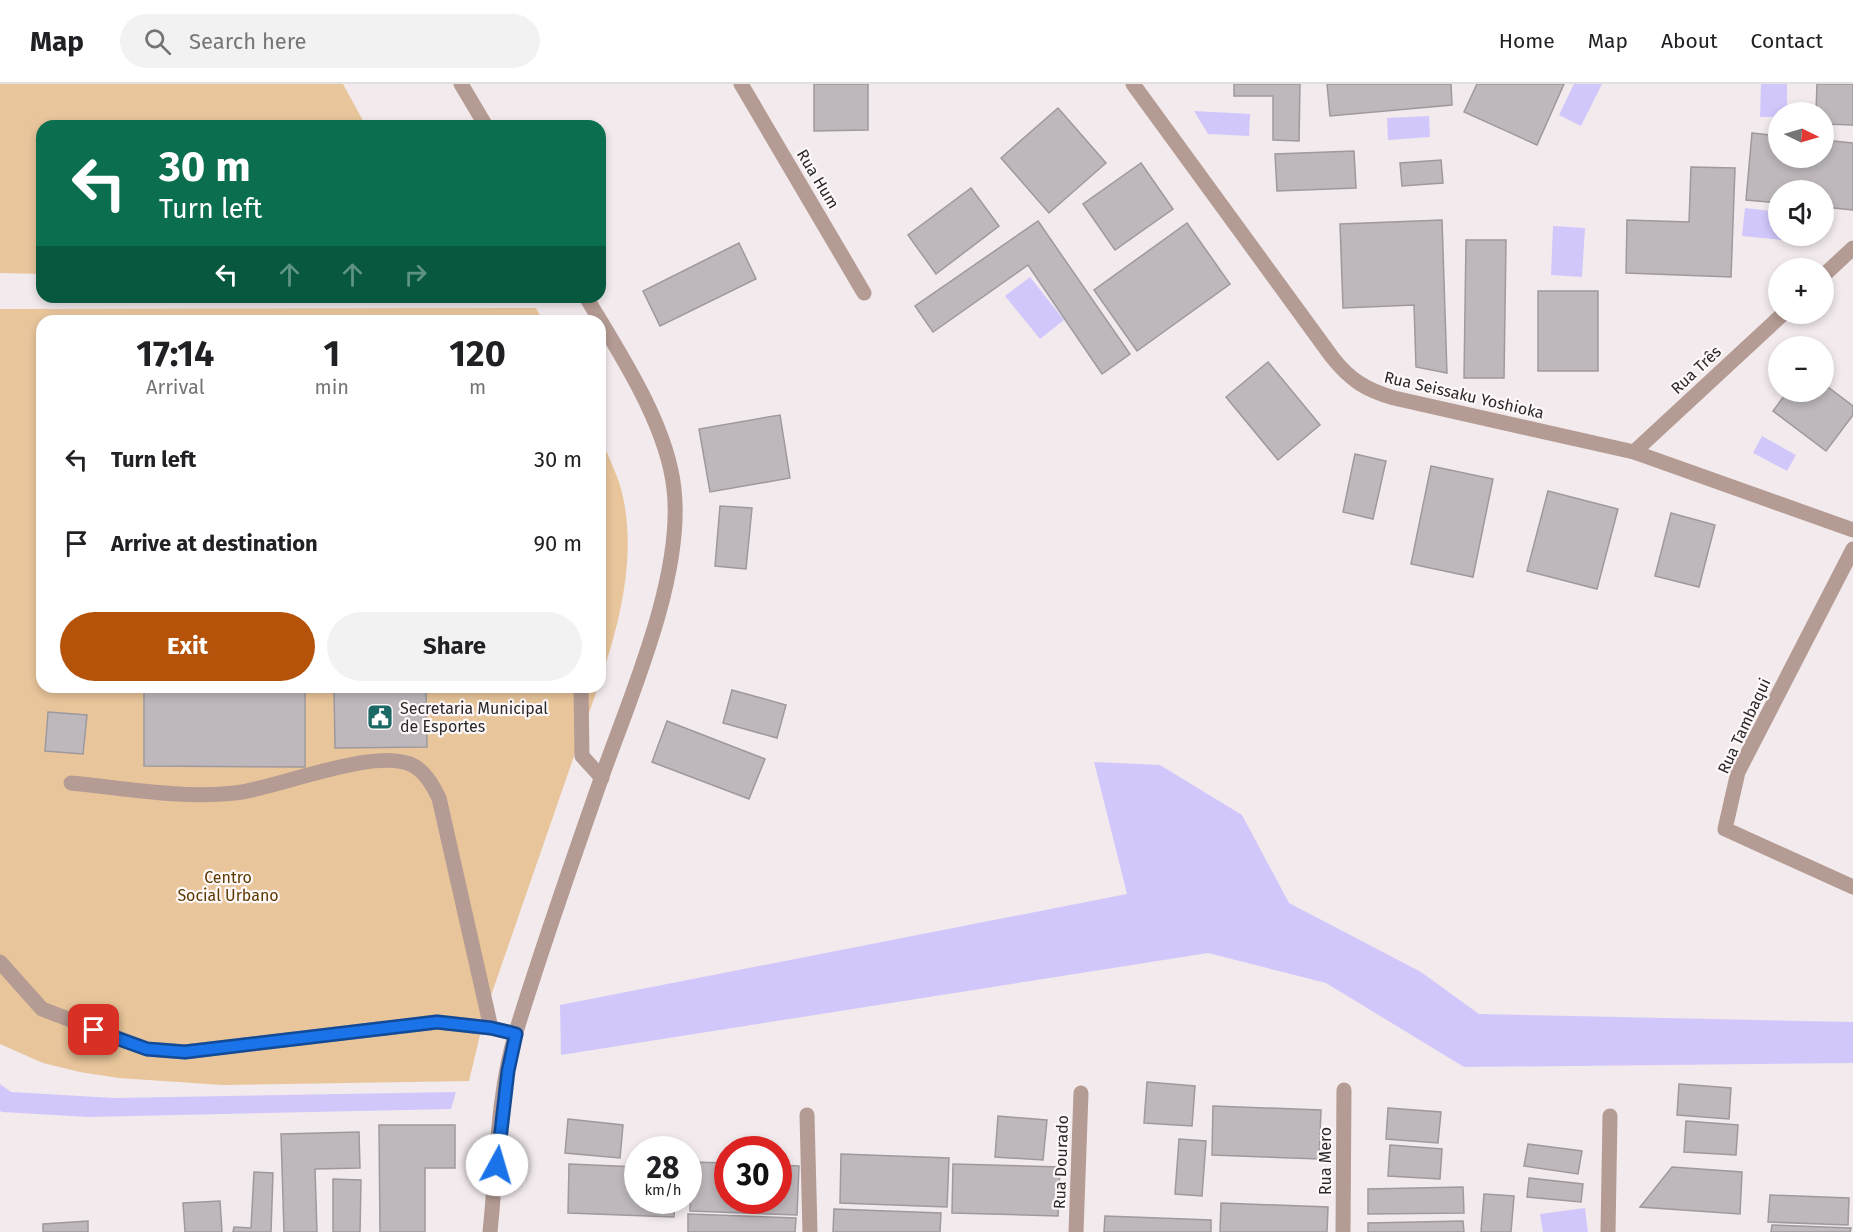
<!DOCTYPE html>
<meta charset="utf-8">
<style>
:root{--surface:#fff;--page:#f2f2f2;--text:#202124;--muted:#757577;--line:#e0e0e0;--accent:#b45309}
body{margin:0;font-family:"Fira Sans",sans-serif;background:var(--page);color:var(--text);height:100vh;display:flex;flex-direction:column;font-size:22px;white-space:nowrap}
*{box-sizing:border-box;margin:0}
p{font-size:20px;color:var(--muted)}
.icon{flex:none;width:33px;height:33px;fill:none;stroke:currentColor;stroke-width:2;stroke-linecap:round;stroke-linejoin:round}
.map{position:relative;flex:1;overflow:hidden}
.side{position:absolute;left:36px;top:231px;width:570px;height:378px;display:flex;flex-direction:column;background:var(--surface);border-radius:18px;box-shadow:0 3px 9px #0003}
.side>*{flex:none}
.top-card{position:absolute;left:36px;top:36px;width:570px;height:183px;border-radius:18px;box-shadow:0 3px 9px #0003;background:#0b6e4f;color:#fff;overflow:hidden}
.needle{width:39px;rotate:95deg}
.fabs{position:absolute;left:1768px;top:18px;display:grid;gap:12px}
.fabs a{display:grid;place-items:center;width:66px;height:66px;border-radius:50%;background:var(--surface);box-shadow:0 3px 9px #0003;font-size:30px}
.speed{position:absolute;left:624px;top:1052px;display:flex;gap:12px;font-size:30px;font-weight:700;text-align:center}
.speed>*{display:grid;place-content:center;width:78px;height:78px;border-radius:50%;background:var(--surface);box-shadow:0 3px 9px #0003;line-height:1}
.speed small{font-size:15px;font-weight:400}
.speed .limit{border:9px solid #d22;background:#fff;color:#111}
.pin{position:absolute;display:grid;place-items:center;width:51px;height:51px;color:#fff;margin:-26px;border-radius:12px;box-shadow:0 3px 9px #0006}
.me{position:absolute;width:66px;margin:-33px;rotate:6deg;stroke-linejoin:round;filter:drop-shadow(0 0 4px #0008)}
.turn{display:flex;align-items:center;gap:21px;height:126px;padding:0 24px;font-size:27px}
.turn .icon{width:78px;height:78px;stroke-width:2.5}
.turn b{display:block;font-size:42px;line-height:51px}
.lanes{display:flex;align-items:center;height:57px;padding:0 24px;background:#0003;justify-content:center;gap:30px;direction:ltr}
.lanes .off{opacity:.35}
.eta{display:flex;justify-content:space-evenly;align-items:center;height:102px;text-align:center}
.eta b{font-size:36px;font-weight:700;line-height:42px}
.button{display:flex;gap:12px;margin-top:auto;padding:12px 24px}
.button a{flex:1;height:69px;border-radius:36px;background:var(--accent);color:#fff;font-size:24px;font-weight:700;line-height:69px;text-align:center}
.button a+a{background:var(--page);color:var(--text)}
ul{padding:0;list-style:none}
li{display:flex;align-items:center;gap:18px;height:84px;padding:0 24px}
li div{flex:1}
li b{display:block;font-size:22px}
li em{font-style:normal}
header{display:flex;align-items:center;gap:36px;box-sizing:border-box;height:84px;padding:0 30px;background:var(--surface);border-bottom:2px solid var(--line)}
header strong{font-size:28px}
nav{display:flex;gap:33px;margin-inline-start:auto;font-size:21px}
.search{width:420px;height:54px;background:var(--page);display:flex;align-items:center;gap:15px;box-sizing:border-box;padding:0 21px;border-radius:33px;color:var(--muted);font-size:22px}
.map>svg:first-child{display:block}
.green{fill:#e8c59b}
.water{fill:#d2c7fb}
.building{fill:#beb8bd;stroke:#9e999e;stroke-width:1.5}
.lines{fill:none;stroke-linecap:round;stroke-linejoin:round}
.service{stroke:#b49b93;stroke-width:15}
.minor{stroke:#b49b93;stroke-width:15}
.route-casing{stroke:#114b97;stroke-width:15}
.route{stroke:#1a73e8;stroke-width:10}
.labels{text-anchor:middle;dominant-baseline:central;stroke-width:4.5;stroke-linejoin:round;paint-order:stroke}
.street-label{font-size:16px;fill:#2a2828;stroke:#fef8f9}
.poi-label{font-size:16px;fill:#2a2828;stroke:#fef8f9;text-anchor:start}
.park-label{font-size:16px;fill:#5c3900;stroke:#fef8f9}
</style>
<header>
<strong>Map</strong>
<div class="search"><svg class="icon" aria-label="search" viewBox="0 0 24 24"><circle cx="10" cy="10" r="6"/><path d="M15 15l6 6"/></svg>Search here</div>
<nav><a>Home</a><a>Map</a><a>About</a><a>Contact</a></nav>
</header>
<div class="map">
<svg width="1853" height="1148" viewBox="0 0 1853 1148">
<rect width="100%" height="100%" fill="#f2eaec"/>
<g class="green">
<polygon points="0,0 343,0 366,42 42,42 42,190 0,189"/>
<polygon points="536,224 543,237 42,237 42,603 598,603 486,926 469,997 222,1001 119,994 80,988 43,979 0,960 0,225"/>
<path d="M600,353c8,19 19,40 23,60 13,61 -3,126 -23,184z"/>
</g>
<g class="water">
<polygon points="1574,0 1602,0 1581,42 1559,31"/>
<polygon points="1761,0 1787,0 1787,28 1779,28 1779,33 1760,33"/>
<polygon points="1194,27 1250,30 1249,52 1208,50"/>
<polygon points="1429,32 1430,53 1388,56 1387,34"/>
<polygon points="1745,124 1779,128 1779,152 1802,152 1801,158 1742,152"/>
<polygon points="1553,142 1585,144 1582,193 1551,191"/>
<polygon points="1030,193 1064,236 1040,255 1005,212"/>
<polygon points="1762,352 1796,371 1787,387 1753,369"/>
<polygon points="1094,678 1160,681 1242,731 1289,819 1421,888 1479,930 1853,938 1853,979 1464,983 1326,899 1208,869 561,971 560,921 1127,810"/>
<polygon points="0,1000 11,1008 114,1014 456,1008 451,1025 88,1033 2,1028 0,1027"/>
<polygon points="1585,1124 1588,1148 1543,1148 1540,1130"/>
</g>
<g class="building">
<polygon points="814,0 868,0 868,46 814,47"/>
<polygon points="1234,0 1300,0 1299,57 1273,56 1273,12 1234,12"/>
<polygon points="1327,0 1451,0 1452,21 1330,32"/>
<polygon points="1477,0 1564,0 1537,61 1464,28"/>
<polygon points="1817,0 1853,0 1853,41 1824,40 1824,28 1816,28"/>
<polygon points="1058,24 1106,79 1049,129 1001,74"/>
<polygon points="1752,49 1779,52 1779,74 1824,74 1824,56 1853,59 1853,126 1824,123 1824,106 1779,106 1779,119 1746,116"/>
<polygon points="1354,67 1356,104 1277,107 1275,70"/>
<polygon points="1441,76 1443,99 1402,102 1400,79"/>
<polygon points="1141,79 1173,125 1115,166 1083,120"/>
<polygon points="1691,83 1735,84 1731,193 1626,189 1627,136 1689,138"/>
<polygon points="971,104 999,142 936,190 908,151"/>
<polygon points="1442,136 1447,289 1416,283 1414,221 1343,224 1340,140"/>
<polygon points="1038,137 1130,270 1102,290 1028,181 933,248 915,222"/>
<polygon points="1187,139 1230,200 1137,267 1094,206"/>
<polygon points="1466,156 1506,156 1504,294 1464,294"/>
<polygon points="739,159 756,195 660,242 643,207"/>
<rect x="1538" y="207" width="60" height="80"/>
<polygon points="1268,278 1320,341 1278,376 1226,313"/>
<polygon points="1824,300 1853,322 1853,331 1826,367 1773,327 1787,308 1824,308"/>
<polygon points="780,331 790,394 710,408 699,345"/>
<polygon points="1355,370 1386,377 1373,435 1343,428"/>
<polygon points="1431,382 1493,395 1473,493 1411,480"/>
<polygon points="1548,407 1618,425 1597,505 1527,487"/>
<polygon points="720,422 752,424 746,485 715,482"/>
<polygon points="1671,429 1715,441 1699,503 1655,492"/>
<polygon points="144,603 305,603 305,683 144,682"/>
<polygon points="334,603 426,603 427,663 335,664"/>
<polygon points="732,606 786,621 777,654 723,639"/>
<polygon points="48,628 87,631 83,670 45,667"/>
<polygon points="667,637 765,675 749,715 652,678"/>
<polygon points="1147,998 1195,1002 1192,1042 1144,1039"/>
<polygon points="1679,1000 1731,1004 1729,1035 1677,1031"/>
<polygon points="1213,1022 1321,1026 1319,1075 1212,1071"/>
<polygon points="1388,1024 1441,1028 1438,1059 1386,1055"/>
<polygon points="998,1032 1047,1036 1043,1076 995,1073"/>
<polygon points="568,1035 623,1041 620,1074 565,1069"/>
<polygon points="1686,1037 1738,1041 1736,1071 1684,1068"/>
<polygon points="379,1041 455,1041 455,1084 425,1084 425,1148 380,1148"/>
<polygon points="359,1048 360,1084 315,1085 317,1148 284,1148 281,1050"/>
<polygon points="1179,1055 1206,1057 1202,1112 1175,1110"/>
<polygon points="1528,1060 1582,1067 1578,1090 1524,1082"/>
<polygon points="1390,1061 1442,1065 1440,1095 1388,1092"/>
<polygon points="841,1070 949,1074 947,1123 840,1119"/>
<polygon points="691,1078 728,1079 728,1116 778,1116 778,1081 799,1082 797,1131 690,1127"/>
<polygon points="569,1080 638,1083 638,1116 675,1116 674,1133 568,1129"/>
<polygon points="953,1080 1060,1083 1058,1132 952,1129"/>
<polygon points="1672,1083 1742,1088 1740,1130 1640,1123"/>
<polygon points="254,1088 273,1089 271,1148 233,1148 234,1143 251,1144"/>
<polygon points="1529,1094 1583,1100 1581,1118 1527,1113"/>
<polygon points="333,1095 361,1096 360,1148 333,1148"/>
<polygon points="1463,1103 1464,1129 1368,1130 1368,1105"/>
<polygon points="1484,1110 1514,1112 1511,1148 1481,1148"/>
<polygon points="1770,1111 1849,1114 1848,1141 1768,1138"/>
<polygon points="220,1117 222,1148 185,1148 183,1119"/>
<polygon points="1221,1119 1328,1123 1327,1148 1220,1148"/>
<polygon points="834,1125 941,1129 940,1148 833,1148"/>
<polygon points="688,1130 796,1134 795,1148 688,1148"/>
<polygon points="1105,1132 1211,1136 1211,1148 1104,1148"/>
<polygon points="88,1137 88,1148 43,1148 43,1140"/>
<polygon points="1463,1137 1464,1148 1368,1148 1368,1139"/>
<polygon points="1772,1141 1851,1144 1850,1148 1771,1148"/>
</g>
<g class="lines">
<g class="service">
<polyline points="581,603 582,672 602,694"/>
<path d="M71,699c53,5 110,16 164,10 41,-4 143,-48 179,-27 12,7 19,20 25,32l52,230"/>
<polyline points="0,878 42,925 147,965 185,968 437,938 491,944 516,950"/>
</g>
<g class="minor">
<polyline points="461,0 486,42"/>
<polyline points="741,0 864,209"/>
<path d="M1133,0l199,273c18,23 34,33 62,41l240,54 219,78"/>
<polyline points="1824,191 1853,164"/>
<polyline points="1634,368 1783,230"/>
<polyline points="1853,465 1738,688 1725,745 1853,803"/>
<polyline points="807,1031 810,1148"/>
<path d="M490,1148c7,-66 7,-137 26,-200 26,-85 56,-170 85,-253 29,-82 83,-203 73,-290 -7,-65 -55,-137 -88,-192"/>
<polyline points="1076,1148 1081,1009"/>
<polyline points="1343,1148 1344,1006"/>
<polyline points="1608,1148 1610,1032"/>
</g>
</g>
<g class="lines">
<defs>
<polyline id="route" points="94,946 147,965 185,968 437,938 491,944 516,950 508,987 497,1081"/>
</defs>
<use href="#route" class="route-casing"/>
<use href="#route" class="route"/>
</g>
<defs>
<symbol id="civic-square" viewBox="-11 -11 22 22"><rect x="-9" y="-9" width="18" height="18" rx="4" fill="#1c6865" stroke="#fef8f9"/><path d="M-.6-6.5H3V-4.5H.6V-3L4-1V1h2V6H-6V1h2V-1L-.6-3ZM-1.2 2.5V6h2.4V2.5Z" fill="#fff"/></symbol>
</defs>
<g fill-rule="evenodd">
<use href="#civic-square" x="365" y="618" width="30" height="30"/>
</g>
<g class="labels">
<g class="street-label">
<text transform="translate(818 95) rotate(59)">Rua Hum</text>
<text transform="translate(1696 286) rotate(-43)">Rua Três</text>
<text transform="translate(1464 311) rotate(13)">Rua Seissaku Yoshioka</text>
<text transform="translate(1744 642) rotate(-65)">Rua Tambaqui</text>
<text transform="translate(1325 1077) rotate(-90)">Rua Mero</text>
<text transform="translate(1061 1078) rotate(-88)">Rua Dourado</text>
</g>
<g class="poi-label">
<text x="400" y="624">Secretaria Municipal<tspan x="400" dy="18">de Esportes</tspan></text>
</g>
<g class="park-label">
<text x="228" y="793">Centro<tspan x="228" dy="18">Social Urbano</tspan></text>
</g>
</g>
</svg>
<div class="fabs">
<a><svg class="needle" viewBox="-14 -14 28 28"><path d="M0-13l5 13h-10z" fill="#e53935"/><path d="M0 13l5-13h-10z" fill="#757577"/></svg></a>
<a><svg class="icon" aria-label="sound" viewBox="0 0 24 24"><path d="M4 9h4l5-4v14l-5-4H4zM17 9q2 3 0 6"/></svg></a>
<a>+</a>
<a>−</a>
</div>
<div class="speed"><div>28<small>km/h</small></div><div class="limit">30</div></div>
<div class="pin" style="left:94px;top:946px;background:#d93025"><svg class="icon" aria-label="arrive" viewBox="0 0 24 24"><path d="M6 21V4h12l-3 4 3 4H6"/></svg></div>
<svg class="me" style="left:497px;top:1081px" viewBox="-20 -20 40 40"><circle r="19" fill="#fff"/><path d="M0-13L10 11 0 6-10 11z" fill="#1a73e8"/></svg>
<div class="top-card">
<div class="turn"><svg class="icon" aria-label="left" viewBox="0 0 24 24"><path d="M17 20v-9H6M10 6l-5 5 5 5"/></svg><div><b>30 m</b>Turn left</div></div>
<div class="lanes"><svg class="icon" aria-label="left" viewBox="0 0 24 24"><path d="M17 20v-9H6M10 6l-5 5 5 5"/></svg><svg class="icon off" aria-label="ahead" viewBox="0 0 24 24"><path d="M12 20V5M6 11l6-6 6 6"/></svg><svg class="icon off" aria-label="ahead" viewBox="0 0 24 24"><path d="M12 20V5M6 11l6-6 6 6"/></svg><svg class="icon off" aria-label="right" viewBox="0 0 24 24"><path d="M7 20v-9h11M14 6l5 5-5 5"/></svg></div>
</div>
<section class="side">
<div class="eta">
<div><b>17:14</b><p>Arrival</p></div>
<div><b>1</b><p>min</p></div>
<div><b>120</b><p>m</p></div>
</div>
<ul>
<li><svg class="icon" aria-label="left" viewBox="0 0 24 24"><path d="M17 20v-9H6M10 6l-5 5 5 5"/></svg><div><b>Turn left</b></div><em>30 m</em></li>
<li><svg class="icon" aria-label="arrive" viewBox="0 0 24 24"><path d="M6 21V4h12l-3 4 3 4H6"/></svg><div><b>Arrive at destination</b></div><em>90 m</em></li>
</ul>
<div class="button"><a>Exit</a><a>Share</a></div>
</section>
</div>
